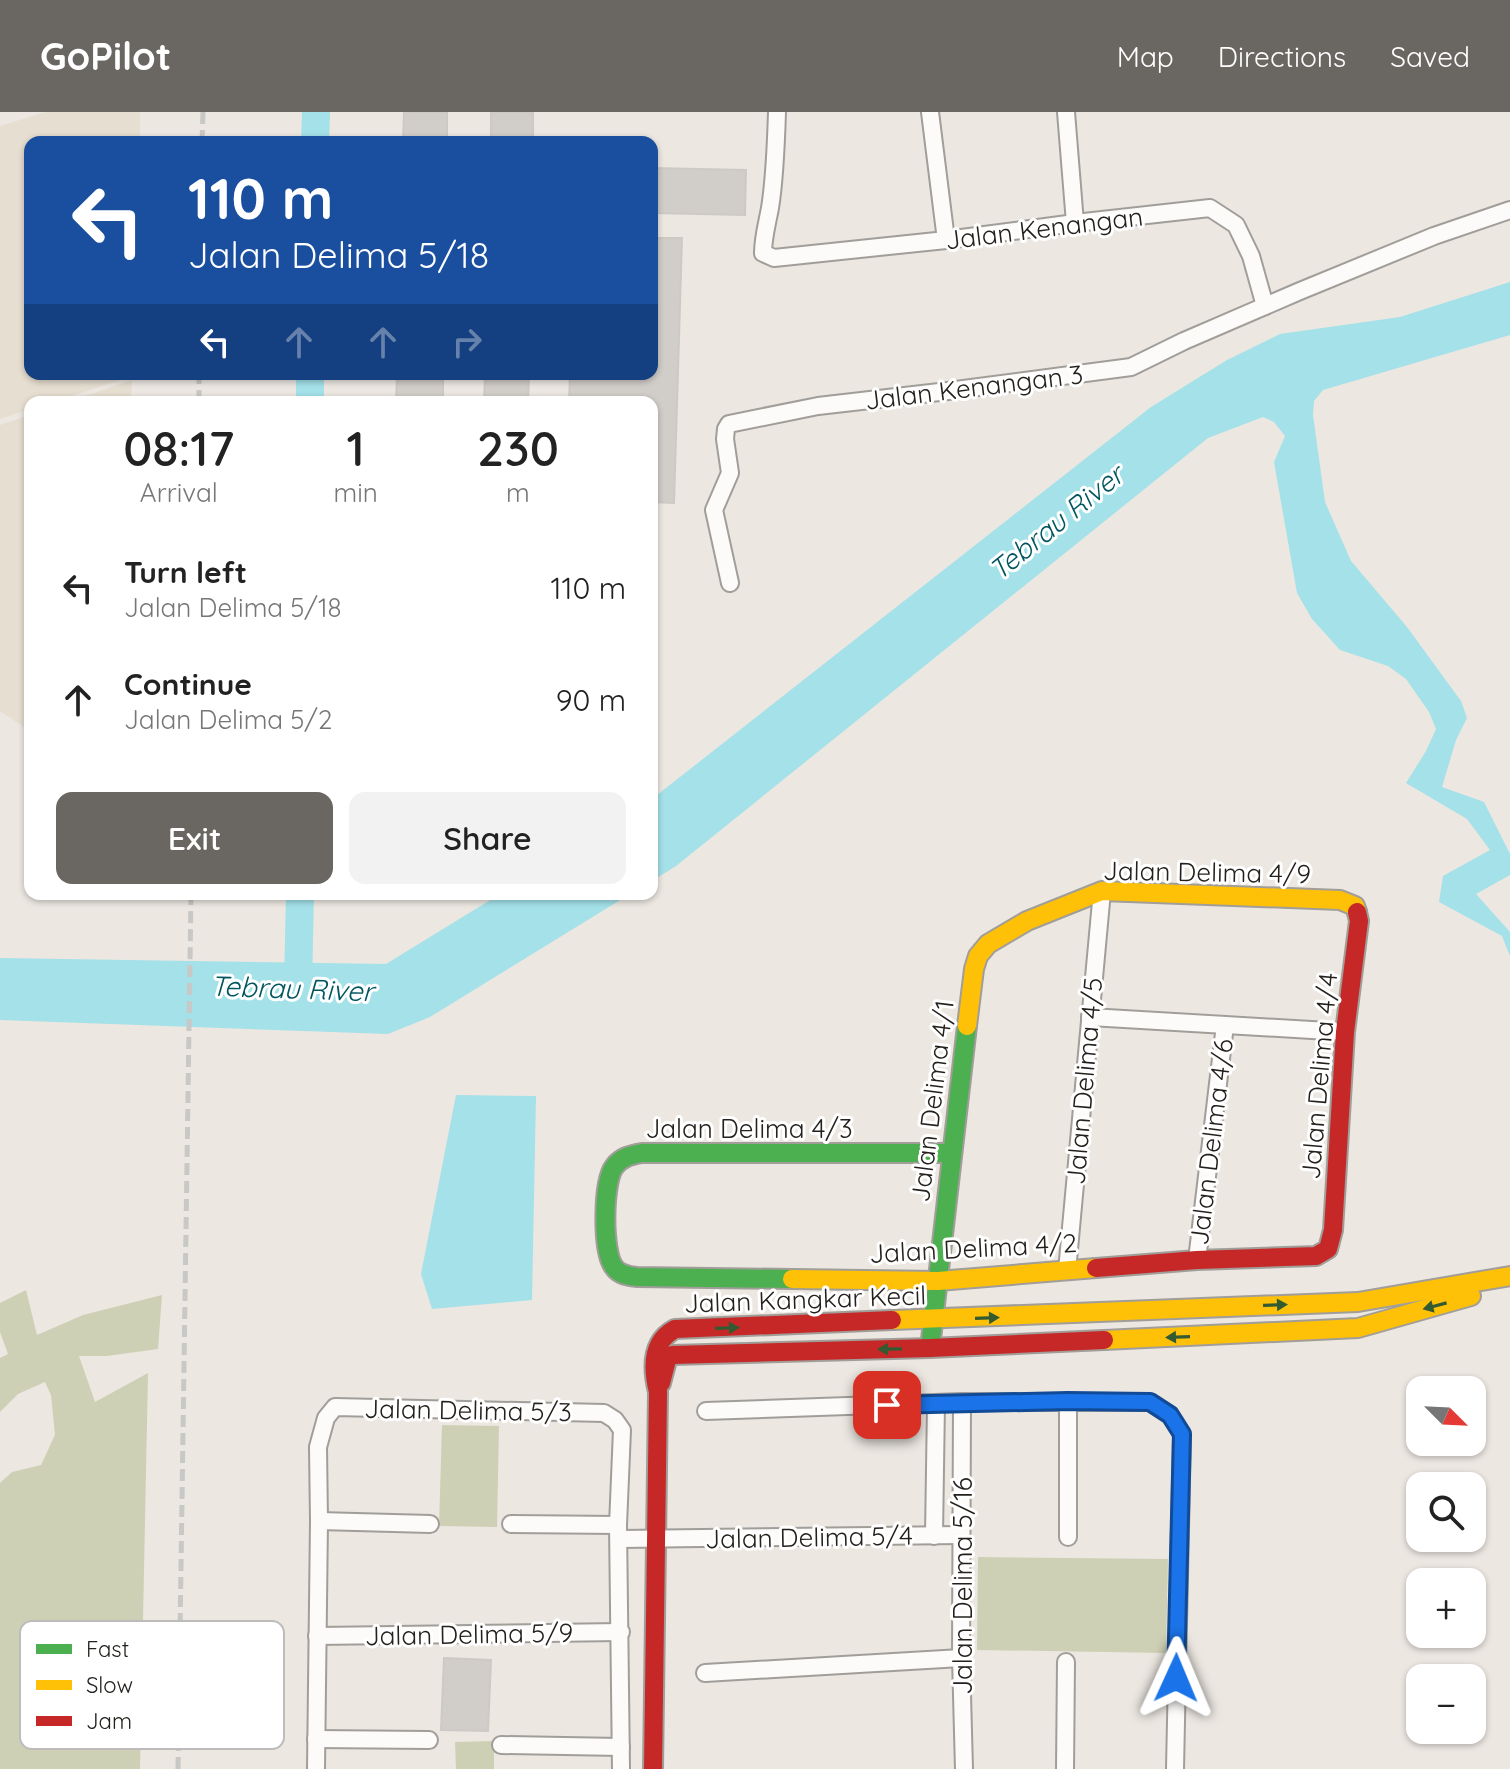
<!DOCTYPE html>
<meta charset="utf-8">
<style>
:root{--surface:#fff;--page:#f2f2f2;--text:#222;--muted:#767676;--accent:#6a6662}
body{margin:0;font-family:Quicksand,sans-serif;background:var(--page);color:var(--text);height:100vh;display:flex;flex-direction:column;font-size:30px;white-space:nowrap}
*{box-sizing:border-box;margin:0}
p{font-size:26px;color:var(--muted)}
.icon{flex:none;width:44px;height:44px;fill:none;stroke:currentColor;stroke-width:2;stroke-linecap:round;stroke-linejoin:round}
.map{position:relative;flex:1;overflow:hidden}
.drawer{position:absolute;left:24px;top:284px;width:634px;height:504px;display:flex;flex-direction:column;background:var(--surface);border-radius:16px;box-shadow:0 2px 6px #0004}
.drawer>*{flex:none}
.guide{position:absolute;left:24px;top:24px;width:634px;height:244px;border-radius:16px;box-shadow:0 2px 6px #0004;background:#1a4fa0;color:#fff;overflow:hidden}
.needle{width:52px;rotate:114deg}
.buttons{position:absolute;left:1406px;top:1264px;display:grid;gap:16px}
.buttons a{display:grid;place-items:center;width:80px;height:80px;border-radius:16px;background:var(--surface);box-shadow:0 2px 6px #0004;font-size:40px}
.pin{position:absolute;display:grid;place-items:center;width:68px;height:68px;color:#fff;margin:-34px;border-radius:16px;box-shadow:0 4px 12px #0006}
.me{position:absolute;width:88px;margin:-44px;rotate:1deg;stroke-linejoin:round;filter:drop-shadow(0 0 6px #0008)}
.turn{display:flex;align-items:center;gap:28px;height:168px;padding:0 32px;font-size:36px}
.turn .icon{width:104px;height:104px;stroke-width:2.5}
.turn b{display:block;font-size:56px;line-height:68px}
.lanes{display:flex;align-items:center;height:76px;padding:0 32px;background:#0003;justify-content:center;gap:40px;direction:ltr}
.lanes .off{opacity:.35}
.eta{display:flex;justify-content:space-evenly;align-items:center;height:136px;text-align:center}
.eta b{font-size:48px;font-weight:600;line-height:56px}
.button{display:flex;gap:16px;margin-top:auto;padding:16px 32px}
.button a{flex:1;height:92px;border-radius:16px;background:var(--accent);color:#fff;font-size:32px;font-weight:600;line-height:92px;text-align:center}
.button a+a{background:var(--page);color:var(--text)}
ul{padding:0;list-style:none}
li{display:flex;align-items:center;gap:24px;height:112px;padding:0 32px}
li div{flex:1}
li b{display:block;font-size:30px}
li em{font-style:normal}
header{display:flex;align-items:center;gap:48px;box-sizing:border-box;height:112px;padding:0 40px;background:var(--accent);color:#fff}
header strong{font-size:38px}
nav{display:flex;gap:44px;margin-inline-start:auto;font-size:28px}
.map>svg:first-child{display:block}
.built{fill:#e6ded0}
.green{fill:#ced0b5}
.water{fill:#a4e1e9}
.lines{fill:none;stroke-linecap:round;stroke-linejoin:round}
.river{stroke:#a4e1e9;stroke-width:28}
.building{fill:#d1cdc8;stroke:#cdc9c4;stroke-width:2}
.street-casing{stroke:#a19e99;stroke-width:20}
.fast-casing{stroke:#a19e99;stroke-width:22}
.slow-casing{stroke:#a19e99;stroke-width:22}
.jam-casing{stroke:#a19e99;stroke-width:22}
.street{stroke:#fcfbfa;stroke-width:16}
.fast{stroke:#4caf50;stroke-width:18}
.slow{stroke:#ffc107;stroke-width:18}
.jam{stroke:#c62828;stroke-width:18}
.rail{stroke:#c8c8c6;stroke-width:5;stroke-dasharray:12 6;stroke-linecap:butt}
.oneway{fill:#345a31}
.route-casing{stroke:#114b97;stroke-width:20}
.route{stroke:#1a73e8;stroke-width:14}
.labels{text-anchor:middle;dominant-baseline:central;stroke-width:6;stroke-linejoin:round;paint-order:stroke}
.street-label{font-size:26px;fill:#24211d;stroke:#fff}
.water-label{font-size:28px;font-style:italic;fill:#00555f;stroke:#fff}
.key{fill:#fff;stroke:#bdbcbb;stroke-width:2}
.key-label{font-size:22px;fill:#24211d}
</style>
<header>
<strong>GoPilot</strong>
<nav><a>Map</a><a>Directions</a><a>Saved</a></nav>
</header>
<div class="map">
<svg width="1510" height="1657" viewBox="0 0 1510 1657">
<rect width="100%" height="100%" fill="#ece7e1"/>
<g class="built">
<polygon points="46,0 140,0 140,30 30,30 30,262 139,262 53,290 30,290 30,297 0,307 0,14"/>
<polygon points="132,268 131,290 68,290"/>
<polygon points="30,303 30,619 0,599 0,313"/>
</g>
<g class="green">
<polygon points="26,1178 37,1223 83,1203 162,1183 158,1237 107,1244 79,1244 95,1290 148,1261 140,1657 0,1657 0,1371 12,1360 41,1353 55,1323 51,1283 45,1270 18,1282 0,1300 0,1246 8,1242 0,1220 0,1191"/>
<polygon points="442,1313 499,1314 497,1415 439,1414"/>
<polygon points="978,1445 1168,1447 1166,1541 977,1538"/>
<polygon points="494,1629 494,1657 456,1657 455,1630"/>
</g>
<g class="water">
<polygon points="1510,170 1510,223 1323,278 1314,289 1313,303 1325,390 1351,449 1407,515 1461,589 1467,606 1456,628 1442,675 1484,690 1510,742 1510,763 1476,782 1510,820 1510,844 1502,824 1439,790 1443,764 1490,738 1467,707 1406,671 1426,639 1436,617 1429,600 1406,567 1388,554 1340,538 1312,507 1297,481 1274,350 1285,324 1274,310 1263,305 1208,326 676,754 652,769 652,687 1151,295 1227,248 1280,222 1400,205"/>
<polygon points="500,782 630,782 430,905 388,922 0,908 0,846 386,852"/>
<polygon points="456,983 536,984 532,1188 432,1197 421,1162"/>
</g>
<g class="lines">
<g class="river">
<polyline points="315,30 316,0"/>
<polyline points="310,290 310,262"/>
<polyline points="298,873 300,782"/>
</g>
</g>
<g class="building">
<polygon points="404,0 447,0 447,30 403,30"/>
<rect x="491" y="0" width="42" height="30"/>
<polygon points="652,56 746,58 745,103 652,101"/>
<polygon points="652,126 682,126 674,391 652,390 652,290 569,290 570,262 652,262"/>
<polygon points="397,262 443,262 443,290 396,290"/>
<polygon points="485,262 529,262 528,290 484,290"/>
<polygon points="444,1546 491,1548 488,1619 441,1618"/>
</g>
<g class="lines">
<defs>
<g id="street">
<path d="M777,0c-1,32 -2,65 -7,96 -3,16 -7,30 -7,45l11,5 172,-18 129,-17 135,-15 26,17 15,31 14,50"/>
<polyline points="930,0 946,128"/>
<polyline points="1066,0 1075,111"/>
<polyline points="730,471 714,398 730,361 725,327 726,317 729,312 818,294 948,279 1131,255 1184,229 1300,179 1434,124 1510,98"/>
<polyline points="1090,905 1345,920"/>
<polyline points="1197,1148 1225,913"/>
<polyline points="1067,1159 1102,779"/>
<polyline points="1068,1289 1068,1425"/>
<polyline points="962,1290 961,1546 964,1657"/>
<polyline points="706,1299 962,1290 1150,1290 1170,1303 1182,1322 1175,1657"/>
<polyline points="319,1409 430,1412"/>
<polyline points="511,1412 618,1413"/>
<polyline points="934,1424 936,1291"/>
<polyline points="620,1427 961,1423"/>
<polyline points="317,1524 621,1520"/>
<polyline points="705,1561 961,1546"/>
<polyline points="316,1627 429,1628"/>
<polyline points="501,1633 621,1635"/>
<polyline points="316,1657 319,1409 318,1335 326,1306 335,1295 604,1301 615,1308 622,1318 618,1413 621,1657"/>
<polyline points="1065,1657 1066,1550"/>
</g>
<g id="fast">
<path d="M792,1167l-155,-2c-8,-1 -18,-2 -23,-10 -12,-15 -11,-85 0,-100 7,-10 17,-12 28,-14h310"/>
<polyline points="930,1236 967,914"/>
</g>
<g id="slow">
<polyline points="967,914 974,857 978,844 988,832 1027,809 1102,779 1340,788 1355,794 1357,800"/>
<polyline points="792,1167 938,1169 1096,1156"/>
<polyline points="892,1208 1358,1190 1510,1164"/>
<polyline points="1104,1228 1358,1216 1471,1184"/>
</g>
<g id="jam">
<polyline points="1096,1156 1197,1148 1316,1144 1328,1137 1333,1118 1345,920 1359,809 1357,800"/>
<polyline points="661,1271 667,1248 672,1243 930,1236 1104,1228"/>
<path d="M653,1657l5,-377c-6,-24 -7,-50 17,-63l217,-9"/>
</g>
</defs>
<use href="#street" class="street-casing"/>
<use href="#fast" class="fast-casing"/>
<use href="#slow" class="slow-casing"/>
<use href="#jam" class="jam-casing"/>
<use href="#street" class="street"/>
<use href="#fast" class="fast"/>
<use href="#slow" class="slow"/>
<use href="#jam" class="jam"/>
<g class="rail">
<polyline points="202,30 203,0"/>
<polyline points="199,290 199,262"/>
<polyline points="178,1657 191,782"/>
</g>
</g>
<defs><path id="oneway-solid" d="M-6-.8H1V-3.2L6.5 0L1 3.2V.8H-6Z" transform="scale(2)"/></defs>
<g class="oneway">
<use href="#oneway-solid" transform="translate(1275 1193) rotate(-2)"/>
<use href="#oneway-solid" transform="translate(1435 1194) rotate(165)"/>
<use href="#oneway-solid" transform="translate(987 1206) rotate(-2)"/>
<use href="#oneway-solid" transform="translate(727 1216) rotate(-2)"/>
<use href="#oneway-solid" transform="translate(1178 1225) rotate(178)"/>
<use href="#oneway-solid" transform="translate(890 1237) rotate(179)"/>
</g>
<g class="lines">
<defs>
<polyline id="route" points="887,1293 1068,1289 1150,1290 1170,1303 1182,1322 1176,1566"/>
</defs>
<use href="#route" class="route-casing"/>
<use href="#route" class="route"/>
</g>
<g class="labels">
<g class="street-label">
<text transform="translate(1044 116) rotate(-7)">Jalan Kenangan</text>
<text transform="translate(974 275) rotate(-7)">Jalan Kenangan 3</text>
<text transform="translate(1207 760) rotate(1)">Jalan Delima 4/9</text>
<text transform="translate(1319 964) rotate(-85)">Jalan Delima 4/4</text>
<text transform="translate(1084 969) rotate(-85)">Jalan Delima 4/5</text>
<text transform="translate(932 989) rotate(-83)">Jalan Delima 4/1</text>
<text x="749" y="1016">Jalan Delima 4/3</text>
<text transform="translate(1211 1030) rotate(-83)">Jalan Delima 4/6</text>
<text transform="translate(973 1136) rotate(-3)">Jalan Delima 4/2</text>
<text transform="translate(805 1187) rotate(-2)">Jalan Kangkar Kecil</text>
<text transform="translate(468 1298) rotate(1)">Jalan Delima 5/3</text>
<text transform="translate(809 1425) rotate(-1)">Jalan Delima 5/4</text>
<text transform="translate(962 1474) rotate(-90)">Jalan Delima 5/16</text>
<text transform="translate(469 1522) rotate(-1)">Jalan Delima 5/9</text>
</g>
<g class="water-label">
<text transform="translate(1056 410) rotate(-39)">Tebrau River</text>
<text transform="translate(292 876) rotate(2)">Tebrau River</text>
</g>
</g>
<rect x="20" y="1509" width="264" height="128" rx="12" class="key"/>
<rect x="36" y="1532" width="36" height="10" fill="#4caf50"/>
<rect x="36" y="1568" width="36" height="10" fill="#ffc107"/>
<rect x="36" y="1604" width="36" height="10" fill="#c62828"/>
<g class="key-label">
<text x="86" y="1545">Fast</text>
<text x="86" y="1581">Slow</text>
<text x="86" y="1617">Jam</text>
</g>
</svg>
<div class="buttons">
<a><svg class="needle" viewBox="-14 -14 28 28"><path d="M0-13l5 13h-10z" fill="#e53935"/><path d="M0 13l5-13h-10z" fill="#767676"/></svg></a>
<a><svg class="icon" aria-label="search" viewBox="0 0 24 24"><circle cx="10" cy="10" r="6"/><path d="M15 15l6 6"/></svg></a>
<a>+</a>
<a>−</a>
</div>
<div class="pin" style="left:887px;top:1293px;background:#d93025"><svg class="icon" aria-label="arrive" viewBox="0 0 24 24"><path d="M6 21V4h12l-3 4 3 4H6"/></svg></div>
<svg class="me" style="left:1176px;top:1566px" viewBox="-20 -20 40 40"><path d="M0-17L14 15 0 8-14 15z" fill="#1a73e8" stroke="#fff" stroke-width="4"/></svg>
<div class="guide">
<div class="turn"><svg class="icon" aria-label="left" viewBox="0 0 24 24"><path d="M17 20v-9H6M10 6l-5 5 5 5"/></svg><div><b>110 m</b>Jalan Delima 5/18</div></div>
<div class="lanes"><svg class="icon" aria-label="left" viewBox="0 0 24 24"><path d="M17 20v-9H6M10 6l-5 5 5 5"/></svg><svg class="icon off" aria-label="ahead" viewBox="0 0 24 24"><path d="M12 20V5M6 11l6-6 6 6"/></svg><svg class="icon off" aria-label="ahead" viewBox="0 0 24 24"><path d="M12 20V5M6 11l6-6 6 6"/></svg><svg class="icon off" aria-label="right" viewBox="0 0 24 24"><path d="M7 20v-9h11M14 6l5 5-5 5"/></svg></div>
</div>
<section class="drawer">
<div class="eta">
<div><b>08:17</b><p>Arrival</p></div>
<div><b>1</b><p>min</p></div>
<div><b>230</b><p>m</p></div>
</div>
<ul>
<li><svg class="icon" aria-label="left" viewBox="0 0 24 24"><path d="M17 20v-9H6M10 6l-5 5 5 5"/></svg><div><b>Turn left</b><p>Jalan Delima 5/18</p></div><em>110 m</em></li>
<li><svg class="icon" aria-label="ahead" viewBox="0 0 24 24"><path d="M12 20V5M6 11l6-6 6 6"/></svg><div><b>Continue</b><p>Jalan Delima 5/2</p></div><em>90 m</em></li>
</ul>
<div class="button"><a>Exit</a><a>Share</a></div>
</section>
</div>
